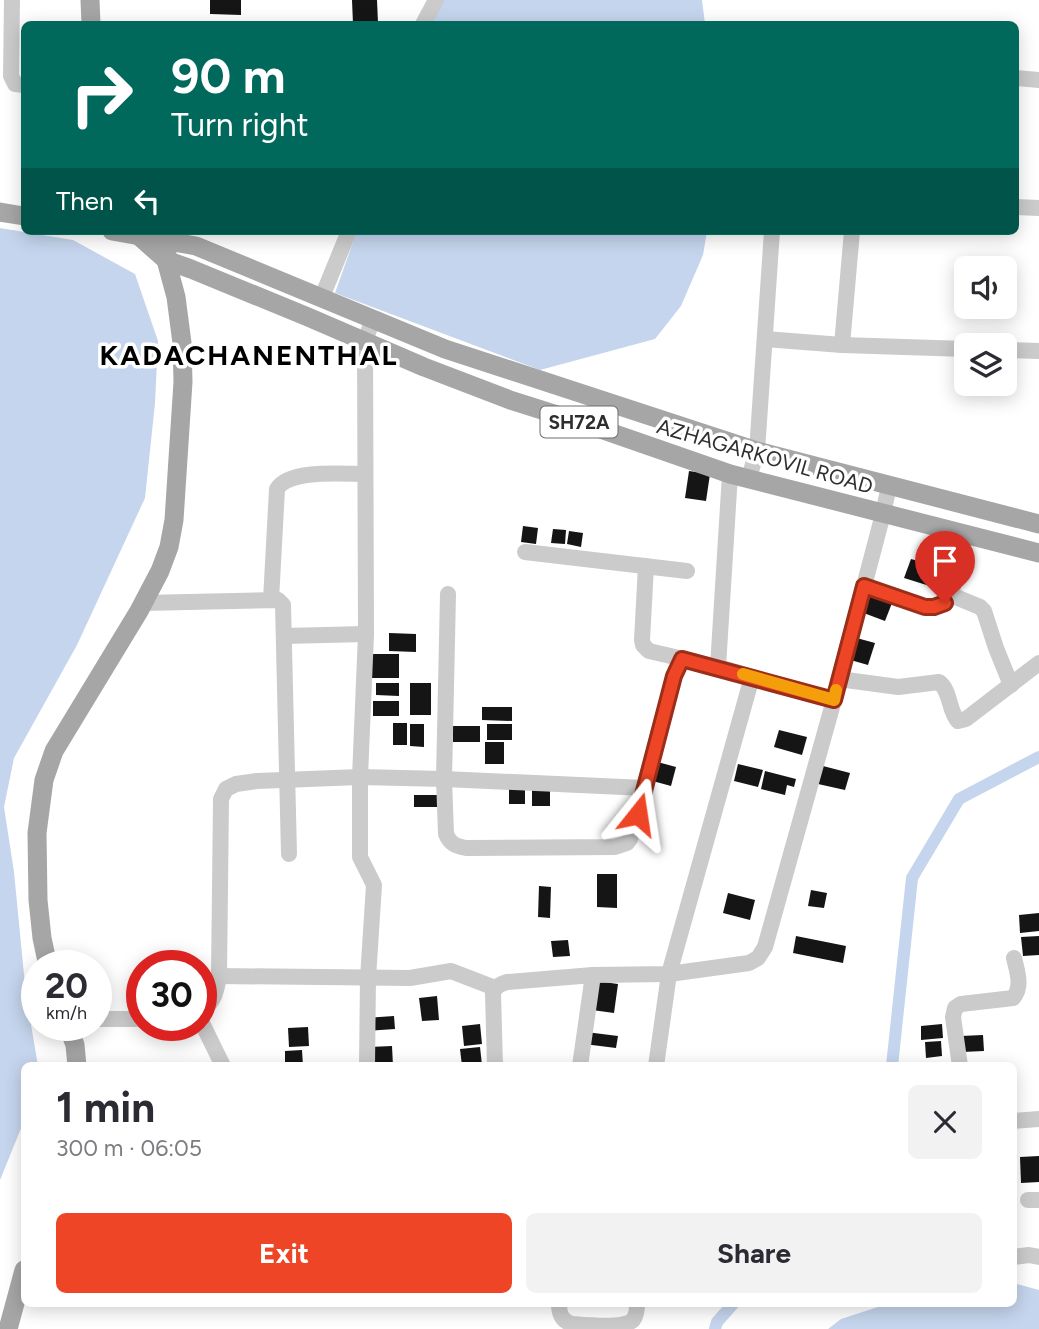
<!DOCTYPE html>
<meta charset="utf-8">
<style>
:root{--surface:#fff;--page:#f2f2f3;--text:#2b2b33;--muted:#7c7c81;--accent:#ee4526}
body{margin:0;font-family:Figtree,sans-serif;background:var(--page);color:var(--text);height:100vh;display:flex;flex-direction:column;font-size:26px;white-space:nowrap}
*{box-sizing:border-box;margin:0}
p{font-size:23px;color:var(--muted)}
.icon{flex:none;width:38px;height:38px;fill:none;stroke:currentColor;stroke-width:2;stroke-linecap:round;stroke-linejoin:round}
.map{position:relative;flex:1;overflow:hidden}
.sheet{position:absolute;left:21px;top:1062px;width:996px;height:245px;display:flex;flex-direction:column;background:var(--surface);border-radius:10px;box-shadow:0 4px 18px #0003}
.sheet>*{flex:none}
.banner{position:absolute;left:21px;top:21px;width:998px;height:214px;border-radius:10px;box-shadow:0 4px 18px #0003;background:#00695c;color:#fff;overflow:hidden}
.controls{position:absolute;left:954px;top:256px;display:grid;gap:14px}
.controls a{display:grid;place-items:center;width:63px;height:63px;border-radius:10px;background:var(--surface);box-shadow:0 4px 18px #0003;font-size:35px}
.speed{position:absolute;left:21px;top:950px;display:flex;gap:14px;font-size:35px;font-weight:700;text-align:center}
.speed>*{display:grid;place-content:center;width:91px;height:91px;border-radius:50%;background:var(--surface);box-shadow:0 4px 18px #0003;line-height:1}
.speed small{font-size:18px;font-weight:400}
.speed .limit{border:10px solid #d22;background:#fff;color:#111}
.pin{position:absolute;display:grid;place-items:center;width:60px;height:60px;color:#fff;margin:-72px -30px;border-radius:50% 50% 50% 0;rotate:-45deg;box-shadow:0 0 7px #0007}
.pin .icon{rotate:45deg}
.me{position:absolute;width:77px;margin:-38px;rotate:15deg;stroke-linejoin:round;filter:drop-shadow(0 0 5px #0008)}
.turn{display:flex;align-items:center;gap:24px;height:147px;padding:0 35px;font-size:32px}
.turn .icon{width:91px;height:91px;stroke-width:2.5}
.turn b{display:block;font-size:49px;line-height:60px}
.then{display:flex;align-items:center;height:66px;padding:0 35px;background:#0003;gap:14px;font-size:26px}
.round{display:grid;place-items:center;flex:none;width:74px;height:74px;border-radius:10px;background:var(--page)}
.summary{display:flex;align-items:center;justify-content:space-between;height:119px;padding:0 35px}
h1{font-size:42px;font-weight:700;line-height:52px}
.primary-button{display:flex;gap:14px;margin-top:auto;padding:14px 35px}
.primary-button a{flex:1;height:80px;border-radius:10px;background:var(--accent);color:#fff;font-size:28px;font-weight:700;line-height:80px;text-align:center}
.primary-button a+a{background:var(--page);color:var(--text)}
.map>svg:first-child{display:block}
.water{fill:#c5d5ed}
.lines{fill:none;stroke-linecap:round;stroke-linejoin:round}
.canal{stroke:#c5d5ed;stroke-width:12}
.building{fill:#151515}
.minor{stroke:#cbcbcb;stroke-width:16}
.major{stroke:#a6a6a6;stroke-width:19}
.route-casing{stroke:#9b2d19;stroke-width:18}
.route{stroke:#ee4526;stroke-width:12}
.slow{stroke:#f59e0b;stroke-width:12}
.labels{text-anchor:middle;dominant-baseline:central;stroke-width:7;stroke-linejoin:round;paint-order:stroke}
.shield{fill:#fff;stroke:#6d6d6d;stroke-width:2}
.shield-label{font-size:19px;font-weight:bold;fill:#2e2e2e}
.street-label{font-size:21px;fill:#2e2e2e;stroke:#fff}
.district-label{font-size:28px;font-weight:bold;letter-spacing:2px;fill:#000;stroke:#fff}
</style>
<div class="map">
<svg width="1039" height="1329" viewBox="0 0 1039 1329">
<rect width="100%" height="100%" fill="#fff"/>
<g class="water">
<polygon points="442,0 702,0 705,24 430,24"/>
<polygon points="0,228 73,240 135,274 158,341 155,403 145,498 77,645 14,758 4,807 14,872 26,995 38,1066 24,1066 24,1121 0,1180"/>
<polygon points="357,231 707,231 703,255 681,306 655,339 540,370 335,293"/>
<polygon points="1017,1284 1039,1290 1039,1329 828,1329 841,1319 887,1304 1013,1304 1013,1285"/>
</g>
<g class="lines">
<g class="canal">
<polyline points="892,1066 912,878 959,799 1039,757"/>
<polyline points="715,1329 717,1322 733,1304"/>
</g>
</g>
<g class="building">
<polygon points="210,0 241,0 241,15 210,14"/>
<polygon points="352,0 377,0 378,23 353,24"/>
<polygon points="689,471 710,474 706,501 685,498"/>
<polygon points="523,526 538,528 536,544 521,542"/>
<polygon points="553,529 566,530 565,544 551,543"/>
<polygon points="569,531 583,533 581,547 567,544"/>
<polygon points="911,559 939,567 933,587 904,578"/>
<polygon points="868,594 892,603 885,621 861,612"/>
<polygon points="389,633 416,634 416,652 389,651"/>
<polygon points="853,637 875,643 868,665 847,659"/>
<rect x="372" y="654" width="27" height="24"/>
<polygon points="376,683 399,683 399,696 376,695"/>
<rect x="410" y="683" width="21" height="32"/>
<rect x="373" y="701" width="26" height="15"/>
<polygon points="482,707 512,707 512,721 482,720"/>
<rect x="393" y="723" width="14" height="22"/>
<polygon points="410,724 424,724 424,747 410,746"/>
<rect x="487" y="724" width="25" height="16"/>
<rect x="453" y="726" width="27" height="16"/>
<polygon points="779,730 807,737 802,755 774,747"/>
<rect x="485" y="742" width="19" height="22"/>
<polygon points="654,761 676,767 671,786 649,780"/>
<polygon points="738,764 763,770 758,787 734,781"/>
<polygon points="823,766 850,773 845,790 818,784"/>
<polygon points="765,771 796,779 794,787 787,785 785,795 761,789"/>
<rect x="509" y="784" width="16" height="20"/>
<rect x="532" y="785" width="18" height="21"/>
<rect x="414" y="795" width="23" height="12"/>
<polygon points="597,874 617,874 617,908 597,907"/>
<polygon points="539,886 551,887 550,918 538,917"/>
<polygon points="811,890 827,893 824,908 808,906"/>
<polygon points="728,893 755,900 750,920 723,913"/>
<polygon points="1039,913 1039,931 1020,933 1019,915"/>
<polygon points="796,936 846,946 843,963 793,953"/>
<polygon points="1039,936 1039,955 1023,956 1021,937"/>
<polygon points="568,940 570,956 553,957 551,941"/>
<polygon points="596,981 618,984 614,1013 592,1010"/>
<polygon points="437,996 439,1020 422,1021 419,998"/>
<polygon points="394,1016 395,1029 366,1031 365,1018"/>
<polygon points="480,1024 482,1044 464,1046 462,1026"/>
<polygon points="942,1024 943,1038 921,1040 921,1026"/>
<polygon points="308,1027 309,1046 289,1047 288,1028"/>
<polygon points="586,1032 618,1036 616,1048 584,1044"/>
<polygon points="983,1035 984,1051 962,1052 961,1036"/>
<polygon points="941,1041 942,1056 926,1058 925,1042"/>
<polygon points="392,1046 393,1066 370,1066 369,1047"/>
<polygon points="480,1047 482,1065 462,1066 460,1049"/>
<polygon points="302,1050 303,1066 285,1066 285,1051"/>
<polygon points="1039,1156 1039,1182 1021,1183 1020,1157"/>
</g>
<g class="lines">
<g class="minor">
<polyline points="12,0 11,76 15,84 24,85"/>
<polyline points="423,24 436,0"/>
<polyline points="1015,78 1039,80"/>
<polyline points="1015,207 1039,208"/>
<polyline points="322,297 349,231"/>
<polyline points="765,339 842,345 966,349"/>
<polyline points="842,345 852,231"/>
<polyline points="1004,350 1039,351"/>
<polyline points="749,478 757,451 772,231"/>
<polyline points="525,552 687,571"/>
<polyline points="646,566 642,640 643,645 649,651 718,667 834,700"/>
<path d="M864,586l61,21c11,0 18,-3 26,-12l13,-61"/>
<path d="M448,594l-4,185 2,55c4,10 10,12 20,14l149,-1 12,-4 3,-4 44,-163 8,-17"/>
<polyline points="951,595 980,607 984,611 996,648 1011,685"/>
<path d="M271,600l6,-111c12,-20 65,-15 87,-15"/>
<polyline points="143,603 278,600 283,605 289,854"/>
<polyline points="284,636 366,634"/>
<polyline points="718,667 730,474"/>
<path d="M839,679l59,8 41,-5c12,9 9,28 19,39l8,-2 73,-56"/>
<polyline points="219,976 410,978 451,971 495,988"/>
<path d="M201,1013c13,-12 15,-19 18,-37l2,-177 5,-10 10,-5 21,-3 103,-4 84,2 201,9"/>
<polyline points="96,1019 142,1019"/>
<polyline points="201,1021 223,1066"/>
<polyline points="367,1066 368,978 374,885 360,857 360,777 366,634 365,341 373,319"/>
<path d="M495,1066l-2,-73c3,-7 7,-9 14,-11l86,-7 76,-1 80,-11 9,-5 7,-11 69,-247 49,-186 6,-28"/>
<polyline points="580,1066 593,975"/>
<polyline points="656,1066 669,974 752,677"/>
<path d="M960,1066l-7,-49 2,-9 6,-4 52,-6c10,-11 4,-27 1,-40"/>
<polyline points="1013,1121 1039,1119"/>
<polyline points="1028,1200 1039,1200"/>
<polyline points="1013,1257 1029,1255 1039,1257"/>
<path d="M559,1304c0,10 3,17 13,20 13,1 52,5 61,-4 4,-5 4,-11 4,-16"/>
</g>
<g class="major">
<polyline points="90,0 91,24"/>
<polyline points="0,212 24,216"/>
<polyline points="112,231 196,246 445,349 757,451 1039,524"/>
<polyline points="140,237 166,260 191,269 308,317 424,367 510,400 589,425 730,474 1039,553"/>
<polyline points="48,966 42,938 38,900 37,833 44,780 54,751 139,611 160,571 169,547 174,520 183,382 182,343 176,297 166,260 167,251"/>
<polyline points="68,1026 75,1045 77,1066"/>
<polyline points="8,1329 24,1270"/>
</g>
</g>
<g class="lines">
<defs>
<polyline id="route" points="638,814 674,676 682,659 834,700 864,586 925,607 934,607 945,603"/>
</defs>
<use href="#route" class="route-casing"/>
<use href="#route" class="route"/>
<polyline class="slow" points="743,674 834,700 836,690"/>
</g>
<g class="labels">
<rect class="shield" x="540.5" y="406.5" width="77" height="31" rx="5"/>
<g class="shield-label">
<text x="579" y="422">SH72A</text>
</g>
<g class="street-label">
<text transform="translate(765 456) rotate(16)">AZHAGARKOVIL ROAD</text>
</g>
<g class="district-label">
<text x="249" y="355">KADACHANENTHAL</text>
</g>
</g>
</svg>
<div class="controls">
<a><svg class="icon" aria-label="sound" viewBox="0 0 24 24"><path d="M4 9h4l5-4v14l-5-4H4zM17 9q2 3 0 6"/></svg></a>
<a><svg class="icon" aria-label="layers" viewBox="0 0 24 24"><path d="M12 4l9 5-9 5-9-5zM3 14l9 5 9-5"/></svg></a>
</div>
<div class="speed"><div>20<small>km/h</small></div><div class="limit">30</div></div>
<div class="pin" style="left:945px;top:603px;background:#d93025"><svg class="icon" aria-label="arrive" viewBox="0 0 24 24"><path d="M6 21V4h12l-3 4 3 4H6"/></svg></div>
<svg class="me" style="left:638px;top:814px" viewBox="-20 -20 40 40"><path d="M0-17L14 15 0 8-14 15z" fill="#ee4526" stroke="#fff" stroke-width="4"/></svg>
<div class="banner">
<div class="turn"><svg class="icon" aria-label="right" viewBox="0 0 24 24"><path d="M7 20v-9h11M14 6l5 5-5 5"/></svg><div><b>90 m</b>Turn right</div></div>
<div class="then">Then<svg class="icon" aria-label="left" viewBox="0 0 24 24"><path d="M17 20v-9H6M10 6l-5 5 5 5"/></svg></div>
</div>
<section class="sheet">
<div class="summary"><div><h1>1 min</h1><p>300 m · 06:05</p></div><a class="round"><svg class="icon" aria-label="close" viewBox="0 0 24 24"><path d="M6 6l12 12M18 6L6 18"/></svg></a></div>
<div class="primary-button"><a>Exit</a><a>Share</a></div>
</section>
</div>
